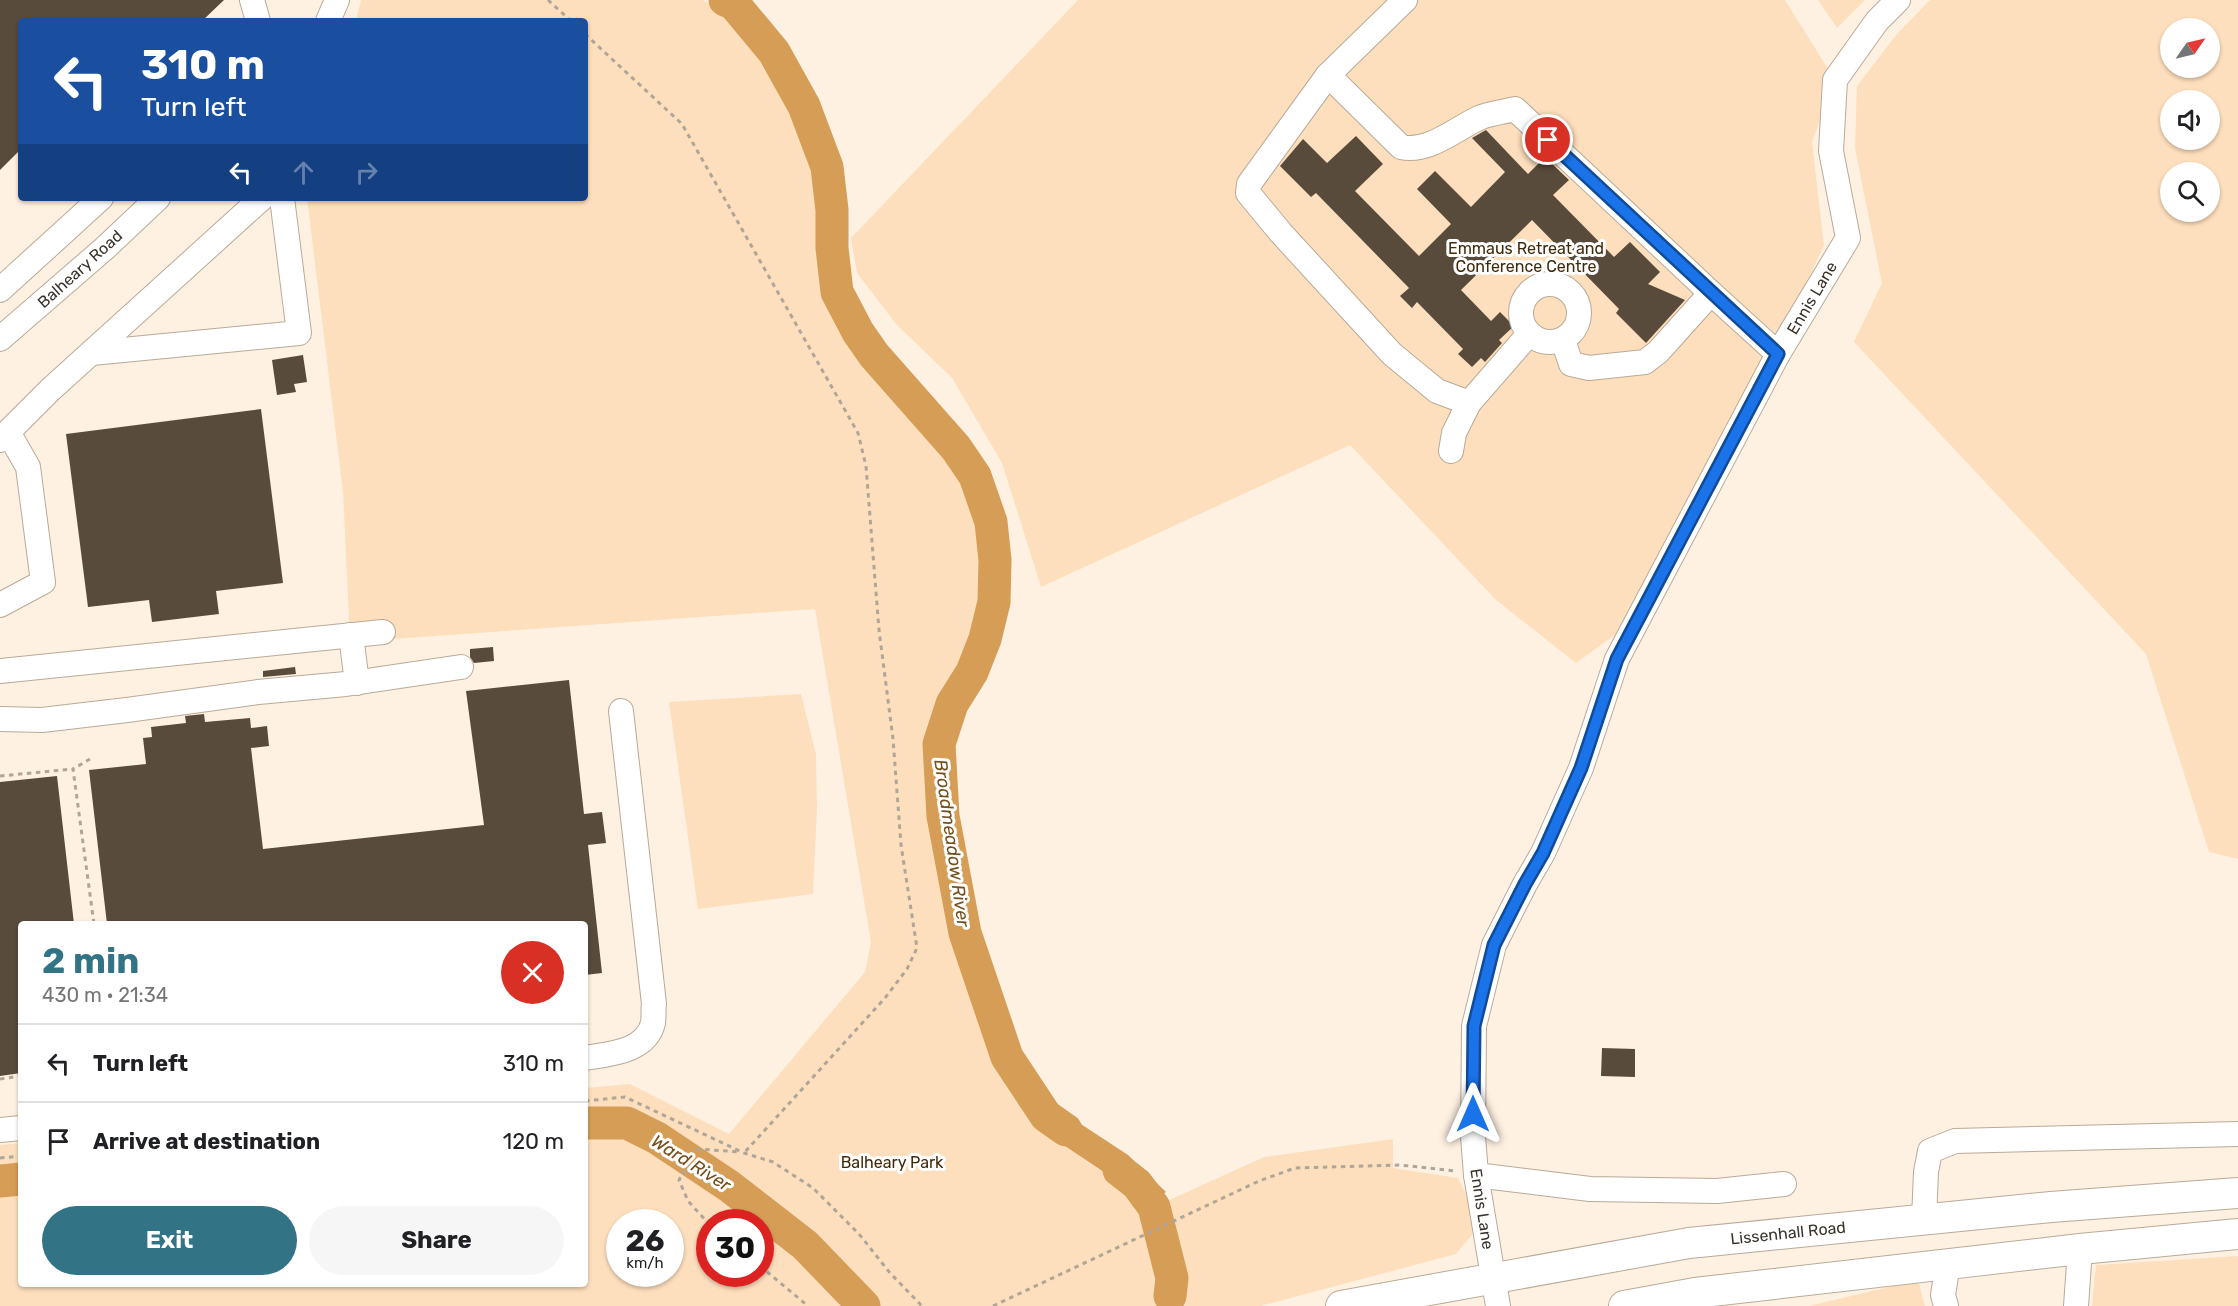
<!DOCTYPE html>
<meta charset="utf-8">
<style>
:root{--surface:#fff;--page:#f6f6f6;--text:#202124;--muted:#757577;--line:#e0e0e0;--accent:#327386}
body{margin:0;font-family:Rubik,sans-serif;background:var(--page);color:var(--text);height:100vh;display:flex;flex-direction:column;font-size:22px;white-space:nowrap}
*{box-sizing:border-box;margin:0}
p{font-size:20px;color:var(--muted)}
.icon{flex:none;width:33px;height:33px;fill:none;stroke:currentColor;stroke-width:2;stroke-linecap:round;stroke-linejoin:round}
.map{position:relative;flex:1;overflow:hidden}
.sheet{position:absolute;left:18px;top:921px;width:570px;height:366px;display:flex;flex-direction:column;background:var(--surface);border-radius:6px;box-shadow:0 2px 4px #0004}
.sheet>*{flex:none}
.hud{position:absolute;left:18px;top:18px;width:570px;height:183px;border-radius:6px;box-shadow:0 2px 4px #0004;background:#1a4fa0;color:#fff;overflow:hidden}
.needle{width:39px;rotate:56deg}
.fabs{position:absolute;left:2160px;top:18px;display:grid;gap:12px}
.fabs a{display:grid;place-items:center;width:60px;height:60px;border-radius:50%;background:var(--surface);box-shadow:0 2px 4px #0004;font-size:30px}
.speed{position:absolute;left:606px;top:1209px;display:flex;gap:12px;font-size:30px;font-weight:700;text-align:center}
.speed>*{display:grid;place-content:center;width:78px;height:78px;border-radius:50%;background:var(--surface);box-shadow:0 2px 4px #0004;line-height:1}
.speed small{font-size:15px;font-weight:400}
.speed .limit{border:9px solid #d22;background:#fff;color:#111}
.pin{position:absolute;display:grid;place-items:center;width:51px;height:51px;color:#fff;margin:-26px;border:3px solid #fff;border-radius:50%;box-shadow:0 2px 6px #0007}
.me{position:absolute;width:66px;margin:-33px;rotate:0deg;stroke-linejoin:round;filter:drop-shadow(0 0 4px #0008)}
.turn{display:flex;align-items:center;gap:21px;height:126px;padding:0 24px;font-size:27px}
.turn .icon{width:78px;height:78px;stroke-width:2.5}
.turn b{display:block;font-size:42px;line-height:51px}
.lanes{display:flex;align-items:center;height:57px;padding:0 24px;background:#0003;justify-content:center;gap:30px;direction:ltr}
.lanes .off{opacity:.35}
.round{display:grid;place-items:center;flex:none;width:63px;height:63px;border-radius:32px;background:var(--page)}
.summary{display:flex;align-items:center;justify-content:space-between;height:102px;padding:0 24px}
h1{font-size:36px;font-weight:700;line-height:45px;color:var(--accent)}
.primary-button{display:flex;gap:12px;margin-top:auto;padding:12px 24px}
.primary-button a{flex:1;height:69px;border-radius:36px;background:var(--accent);color:#fff;font-size:24px;font-weight:700;line-height:69px;text-align:center}
.primary-button a+a{background:var(--page);color:var(--text)}
ul{padding:0;list-style:none}
li{display:flex;align-items:center;gap:18px;height:78px;padding:0 24px;border-top:2px solid var(--line)}
li div{flex:1}
li b{display:block;font-size:22px}
li em{font-style:normal}
.map>svg:first-child{display:block}
.green{fill:#fedfbd;fill-rule:evenodd}
.water{fill:#d69d56}
.lines{fill:none;stroke-linecap:round;stroke-linejoin:round}
.river{stroke:#d69d56;stroke-width:33}
.building{fill:#584b3c}
.minor-casing{stroke:#b9aa98;stroke-width:26}
.major-casing{stroke:#b9aa98;stroke-width:32}
.path{stroke:#afa599;stroke-width:3;stroke-dasharray:4.5 4.5;stroke-linecap:butt}
.minor{stroke:#fff;stroke-width:24}
.major{stroke:#fff;stroke-width:30}
.route-casing{stroke:#114b97;stroke-width:15}
.route{stroke:#1a73e8;stroke-width:10}
.labels{text-anchor:middle;dominant-baseline:central;stroke-width:6;stroke-linejoin:round;paint-order:stroke}
.park-label{font-size:16px;fill:#412a0a;stroke:#fff}
.street-label{font-size:16px;fill:#39332c;stroke:#fff}
.water-label{font-size:18px;font-style:italic;fill:#754e1a;stroke:#fff}
</style>
<div class="map">
<svg width="2238" height="1306" viewBox="0 0 2238 1306">
<rect width="100%" height="100%" fill="#fef1e2"/>
<g class="green">
<path d="M361,0h342l31,20 22,24 37,58 17,39 15,68 -2,51 9,34 22,47 49,61 61,65 21,83 2,29 -22,78 -24,45 -10,37v66l14,79 16,64 32,95 19,42 41,53 101,69 110,-50 129,-18v29l65,10 13,26 1,31 -16,19 -195,52h-1261v-161l21,-2v141h564v-196l45,-4 99,50 136,-162 6,-30 -56,-333 -465,33 -7,-150 -36,-294h278v-177h-229zM620,1222h50v52h-50zM710,1222h50v52h-50z"/>
<polygon points="1078,0 1785,0 1835,80 1812,142 1824,245 1792,314 1622,630 1576,663 1496,600 1350,445 1041,587 1002,463 952,378 896,324 857,273 851,238"/>
<polygon points="1818,0 1865,0 1837,28"/>
<path d="M1930,0h308v859l-29,-7 -63,-198 -292,-312 28,-59 -27,-135 2,-62 39,-51zM2170,28h40v40h-40zM2170,100h40v40h-40zM2170,172h40v40h-40z"/>
<polygon points="801,694 816,754 817,808 813,894 698,909 669,702"/>
<polygon points="2238,1256 2238,1306 2092,1306 2096,1265"/>
<polygon points="1918,1280 1925,1306 1809,1306"/>
</g>
<polygon class="water" points="1043,1093 1058,1109 1128,1155 1166,1192 1150,1203 1053,1138 1025,1103"/>
<g class="lines">
<g class="river">
<polyline points="725,0 734,4 774,52 804,106 827,167 832,210 832,248 837,292 858,332 874,355 956,448 975,476 991,522 995,560 994,602 985,639 972,672 952,704 939,744 943,816 965,933 1007,1057 1046,1116 1066,1130"/>
<polyline points="585,1123 627,1123 657,1138 729,1186 805,1245 864,1306"/>
<polyline points="1119,1170 1137,1184 1154,1207 1172,1278 1170,1296"/>
<polyline points="0,1181 21,1179"/>
</g>
</g>
<g class="building">
<polygon points="0,0 224,0 202,21 21,21 21,149 0,170"/>
<polygon points="1486,130 1528,174 1545,157 1569,180 1553,195 1614,257 1630,242 1660,272 1648,284 1685,300 1646,343 1616,313 1619,309 1532,220 1461,290 1491,321 1500,312 1514,326 1499,340 1502,343 1485,362 1481,358 1472,367 1458,354 1463,349 1417,302 1412,308 1400,296 1409,288 1316,193 1311,197 1280,166 1303,139 1327,163 1356,136 1383,164 1355,191 1419,256 1451,224 1417,189 1435,171 1471,207 1505,172 1472,138"/>
<polygon points="303,355 307,382 294,384 296,392 277,395 272,360"/>
<polygon points="261,409 283,583 216,591 219,614 152,622 149,600 88,607 66,434"/>
<polygon points="493,647 494,661 474,663 470,657 470,649"/>
<polygon points="295,667 296,674 263,677 263,671"/>
<polygon points="569,680 584,814 602,812 606,843 588,845 602,973 585,975 585,924 107,924 89,770 146,764 143,738 152,737 151,727 186,723 185,716 204,714 205,722 250,718 251,728 267,726 269,746 251,748 263,849 484,825 466,691"/>
<polygon points="57,776 74,924 21,924 21,1073 0,1076 0,782"/>
<polygon points="1602,1048 1635,1049 1635,1077 1601,1076"/>
</g>
<g class="lines">
<defs>
<g id="minor">
<polyline points="252,0 258,21"/>
<polyline points="1405,0 1328,75 1249,184 1248,193 1281,233 1392,354 1437,391 1469,403"/>
<polyline points="328,21 337,0"/>
<path d="M1328,75l73,72c28,6 54,-18 78,-29 11,-5 25,-6 36,-9l196,184 67,61"/>
<circle cx="1550" cy="313" r="29"/>
<polyline points="0,290 101,198"/>
<polyline points="0,339 105,248 158,198"/>
<polyline points="1563,340 1571,364 1589,368 1645,362 1658,352 1711,293"/>
<polyline points="92,353 299,333 282,198"/>
<polyline points="0,440 50,390 262,198"/>
<polyline points="1451,451 1454,433 1469,403 1529,334"/>
<polyline points="0,605 43,582 28,467 8,432"/>
<polyline points="351,635 357,683"/>
<polyline points="0,671 383,632"/>
<polyline points="0,719 42,720 127,710 258,692 346,684 461,667"/>
<path d="M585,1058c24,-4 61,-6 68,-35 1,-6 0,-14 1,-19l-33,-293"/>
<polyline points="0,1130 21,1128"/>
<polyline points="1476,1175 1590,1189 1717,1191 1784,1184"/>
<polyline points="1924,1220 1926,1172 1930,1151 1955,1141 2238,1134"/>
<polyline points="1498,1306 1476,1175 1473,1136 1474,1026 1494,945 1525,884 1543,853 1581,768 1617,659 1778,354 1848,238 1831,151 1835,80 1877,21 1898,0"/>
<polyline points="1946,1306 1943,1295 1948,1263"/>
<polyline points="2076,1306 2080,1249"/>
</g>
<g id="major">
<polyline points="1341,1306 1689,1243 2051,1207 2238,1193"/>
<polyline points="1624,1306 1695,1293 2080,1249 2238,1234"/>
</g>
</defs>
<use href="#minor" class="minor-casing"/>
<use href="#major" class="major-casing"/>
<g class="path">
<polyline points="548,0 571,21"/>
<polyline points="585,34 682,124 858,433 866,466 879,630 893,739 901,845 917,948 907,969 885,998 744,1153"/>
<polyline points="90,759 73,769 94,924"/>
<polyline points="0,776 73,769"/>
<polyline points="0,1079 21,1076"/>
<polyline points="585,1101 625,1097 744,1153 773,1162 813,1188 859,1234 890,1273 922,1306"/>
<polyline points="0,1158 21,1156"/>
<polyline points="710,1225 688,1201 679,1180 698,1149 740,1152"/>
<polyline points="760,1266 808,1306"/>
<polyline points="993,1306 1259,1181 1295,1168 1400,1165 1456,1171"/>
</g>
<use href="#minor" class="minor"/>
<use href="#major" class="major"/>
</g>
<g class="lines">
<defs>
<polyline id="route" points="1473,1114 1474,1026 1494,945 1525,884 1543,853 1581,768 1617,659 1778,354 1548,140"/>
</defs>
<use href="#route" class="route-casing"/>
<use href="#route" class="route"/>
</g>
<g class="labels">
<g class="park-label">
<text x="1526" y="248">Emmaus Retreat and<tspan x="1526" dy="18">Conference Centre</tspan></text>
<text x="892" y="1162">Balheary Park</text>
</g>
<g class="street-label">
<text transform="translate(80 269) rotate(-42)">Balheary Road</text>
<text transform="translate(1812 298) rotate(-59)">Ennis Lane</text>
<text transform="translate(1482 1209) rotate(81)">Ennis Lane</text>
<text transform="translate(1788 1233) rotate(-6)">Lissenhall Road</text>
</g>
<g class="water-label">
<text transform="translate(952 843) rotate(82)">Broadmeadow River</text>
<text transform="translate(691 1163) rotate(32)">Ward River</text>
</g>
</g>
</svg>
<div class="fabs">
<a><svg class="needle" viewBox="-14 -14 28 28"><path d="M0-13l5 13h-10z" fill="#e53935"/><path d="M0 13l5-13h-10z" fill="#757577"/></svg></a>
<a><svg class="icon" aria-label="sound" viewBox="0 0 24 24"><path d="M4 9h4l5-4v14l-5-4H4zM17 9q2 3 0 6"/></svg></a>
<a><svg class="icon" aria-label="search" viewBox="0 0 24 24"><circle cx="10" cy="10" r="6"/><path d="M15 15l6 6"/></svg></a>
</div>
<div class="speed"><div>26<small>km/h</small></div><div class="limit">30</div></div>
<div class="pin" style="left:1548px;top:140px;background:#d93025"><svg class="icon" aria-label="arrive" viewBox="0 0 24 24"><path d="M6 21V4h12l-3 4 3 4H6"/></svg></div>
<svg class="me" style="left:1473px;top:1114px" viewBox="-20 -20 40 40"><path d="M0-17L14 15 0 8-14 15z" fill="#1a73e8" stroke="#fff" stroke-width="4"/></svg>
<div class="hud">
<div class="turn"><svg class="icon" aria-label="left" viewBox="0 0 24 24"><path d="M17 20v-9H6M10 6l-5 5 5 5"/></svg><div><b>310 m</b>Turn left</div></div>
<div class="lanes"><svg class="icon" aria-label="left" viewBox="0 0 24 24"><path d="M17 20v-9H6M10 6l-5 5 5 5"/></svg><svg class="icon off" aria-label="ahead" viewBox="0 0 24 24"><path d="M12 20V5M6 11l6-6 6 6"/></svg><svg class="icon off" aria-label="right" viewBox="0 0 24 24"><path d="M7 20v-9h11M14 6l5 5-5 5"/></svg></div>
</div>
<section class="sheet">
<div class="summary"><div><h1>2 min</h1><p>430 m · 21:34</p></div><a class="round" style="background:#d93025;color:#fff"><svg class="icon" aria-label="close" viewBox="0 0 24 24"><path d="M6 6l12 12M18 6L6 18"/></svg></a></div>
<ul>
<li><svg class="icon" aria-label="left" viewBox="0 0 24 24"><path d="M17 20v-9H6M10 6l-5 5 5 5"/></svg><div><b>Turn left</b></div><em>310 m</em></li>
<li><svg class="icon" aria-label="arrive" viewBox="0 0 24 24"><path d="M6 21V4h12l-3 4 3 4H6"/></svg><div><b>Arrive at destination</b></div><em>120 m</em></li>
</ul>
<div class="primary-button"><a>Exit</a><a>Share</a></div>
</section>
</div>
